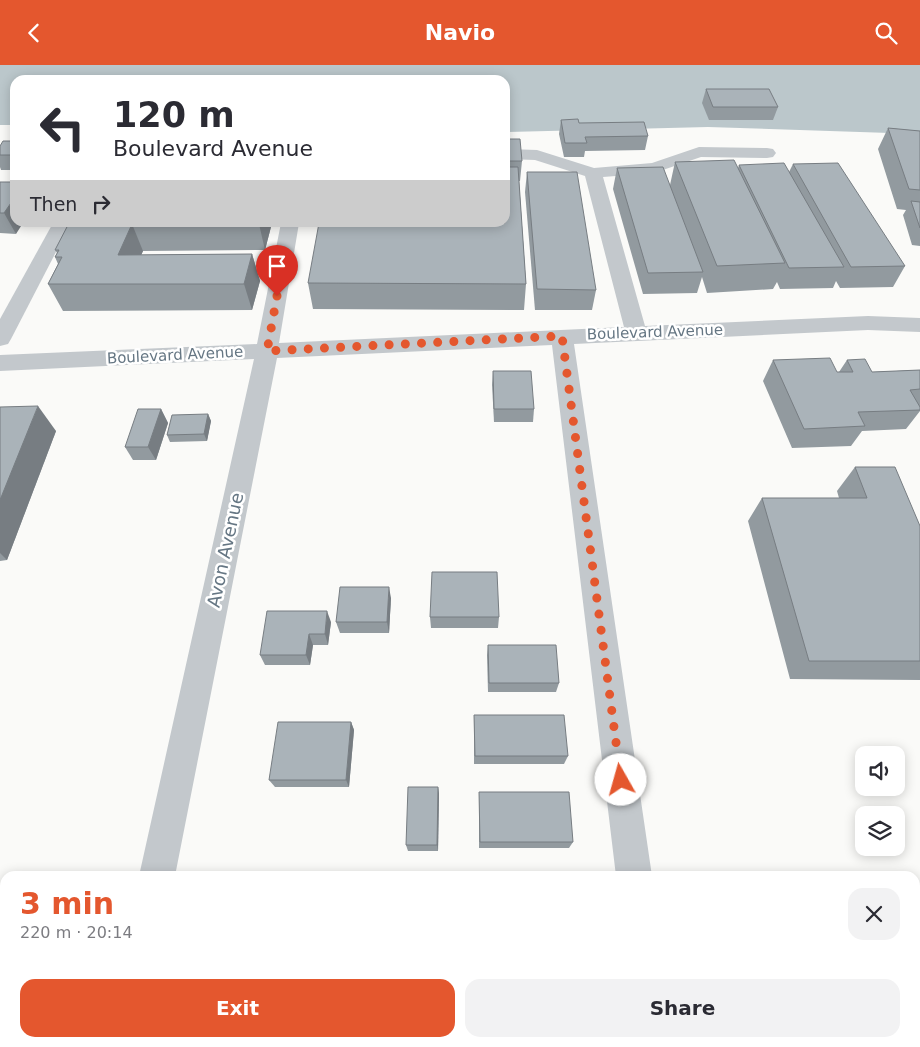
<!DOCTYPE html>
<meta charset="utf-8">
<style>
:root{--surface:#fff;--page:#f2f2f3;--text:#2b2b33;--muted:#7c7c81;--accent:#e4572e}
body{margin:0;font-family:"DejaVu Sans",sans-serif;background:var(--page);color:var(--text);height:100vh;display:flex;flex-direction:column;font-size:19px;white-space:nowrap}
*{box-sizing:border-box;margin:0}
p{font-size:16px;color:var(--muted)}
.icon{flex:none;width:28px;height:28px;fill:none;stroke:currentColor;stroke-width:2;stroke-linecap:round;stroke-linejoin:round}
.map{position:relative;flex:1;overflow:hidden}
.drawer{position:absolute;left:0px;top:806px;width:920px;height:176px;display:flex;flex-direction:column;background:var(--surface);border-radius:15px 15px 0 0;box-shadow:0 2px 12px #0003}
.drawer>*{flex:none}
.guide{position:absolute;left:10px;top:10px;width:500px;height:152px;border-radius:15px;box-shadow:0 2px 12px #0003;background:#fff;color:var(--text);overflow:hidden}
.controls{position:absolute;left:855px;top:681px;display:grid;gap:10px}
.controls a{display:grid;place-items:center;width:50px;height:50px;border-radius:10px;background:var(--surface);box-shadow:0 2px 12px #0003;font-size:25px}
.pin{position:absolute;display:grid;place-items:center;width:42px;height:42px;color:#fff;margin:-51px -21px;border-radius:50% 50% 50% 0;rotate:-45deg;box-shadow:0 0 5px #0007}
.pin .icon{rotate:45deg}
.me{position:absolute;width:55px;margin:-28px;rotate:353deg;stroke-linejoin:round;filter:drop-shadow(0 0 4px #0008)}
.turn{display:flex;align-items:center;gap:18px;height:105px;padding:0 20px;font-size:22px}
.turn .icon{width:65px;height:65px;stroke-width:2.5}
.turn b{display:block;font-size:35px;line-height:42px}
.then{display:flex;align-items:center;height:48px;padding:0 20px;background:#0003;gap:10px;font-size:19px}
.round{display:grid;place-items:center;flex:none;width:52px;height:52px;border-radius:15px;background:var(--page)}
.headline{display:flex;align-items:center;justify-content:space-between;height:85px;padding:0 20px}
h1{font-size:30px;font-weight:700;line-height:38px;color:var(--accent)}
.primary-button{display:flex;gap:10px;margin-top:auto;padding:10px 20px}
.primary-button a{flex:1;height:58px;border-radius:15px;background:var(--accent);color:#fff;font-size:20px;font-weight:700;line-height:58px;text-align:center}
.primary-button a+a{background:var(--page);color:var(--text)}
header{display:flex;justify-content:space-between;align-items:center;height:65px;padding:0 20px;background:var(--accent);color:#fff;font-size:22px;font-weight:700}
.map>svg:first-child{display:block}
.water{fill:#bbc7cb}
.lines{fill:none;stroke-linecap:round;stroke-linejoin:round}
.minor{fill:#c3c8cc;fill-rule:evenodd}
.wall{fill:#929a9f}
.shaded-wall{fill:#777d82}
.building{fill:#aab3b9;stroke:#777d82}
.route{stroke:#e4572e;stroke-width:9;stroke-dasharray:0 16.2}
.labels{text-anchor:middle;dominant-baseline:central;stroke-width:5;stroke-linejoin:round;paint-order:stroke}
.far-street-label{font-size:15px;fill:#657683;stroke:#fff}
.street-label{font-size:18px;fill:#657683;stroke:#fff}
</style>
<header><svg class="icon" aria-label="back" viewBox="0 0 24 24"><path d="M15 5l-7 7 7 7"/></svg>Navio<svg class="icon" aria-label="search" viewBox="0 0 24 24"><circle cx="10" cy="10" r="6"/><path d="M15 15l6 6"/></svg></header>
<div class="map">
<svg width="920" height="982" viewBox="0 0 920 982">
<rect width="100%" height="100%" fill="#fafaf8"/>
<polygon class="water" points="0,0 920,0 920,69 708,62 505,67 505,15 15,15 15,60 0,60"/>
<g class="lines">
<g class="minor">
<polygon points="699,82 767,83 773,84 776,88 773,92 767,93 701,92 654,108 603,112 645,261 868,251 920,253 920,267 868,265 574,279 652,811 616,811 552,280 277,293 175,811 139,811 254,294 0,306 0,290 257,279 281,158 299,158 279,278 624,262 585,111 535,95 505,94 505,84 537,85 594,103 652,98"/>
<polygon points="53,158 71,158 11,274 8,279 0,281 0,254"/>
<polygon points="0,834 5,835 5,871 0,870"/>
<polygon points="915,928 920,930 920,981 912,978 915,978"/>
<rect x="638" y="978" width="40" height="4"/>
</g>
</g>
<g class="wall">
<polygon points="706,24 778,42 773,55 709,55 702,38"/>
<polygon points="561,55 648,71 645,85 585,86 584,92 564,92 559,69"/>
<polygon points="888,63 920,66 920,181 912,180 903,150 906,145 897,144 878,84"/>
<polygon points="505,74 522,96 520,116 519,116 526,219 524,245 313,244 308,218 505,158"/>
<polygon points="15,76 15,105 1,105 0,102 0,81"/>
<polygon points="675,97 738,103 739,100 789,107 793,99 905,201 893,222 840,223 836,216 833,223 780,224 777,217 773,224 707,228 702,212 697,228 643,229 613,124 617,103 670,120"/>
<polygon points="527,107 596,225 592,245 535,245 525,127"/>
<polygon points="0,117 16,169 0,168"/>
<polygon points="69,158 272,158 265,185 143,186 141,190 252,189 260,216 252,245 63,246 48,219 58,199 55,192 57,188 55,185"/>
<polygon points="773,295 837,307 839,307 847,295 872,307 920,305 920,346 906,364 862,366 851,381 792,383 763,316"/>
<polygon points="493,306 534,344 533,357 494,357 492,320"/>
<polygon points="0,342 56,366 7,495 0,496"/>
<polygon points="161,344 168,358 156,395 133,395 125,382"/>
<polygon points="208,349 211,356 207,376 170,377 167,370"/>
<polygon points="855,402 920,461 920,615 790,614 748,456 762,433 839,433 837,426"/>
<polygon points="391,533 389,568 340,568 336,557"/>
<polygon points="430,552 499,552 498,563 431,563"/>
<polygon points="331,557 328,580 313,580 310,600 265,600 260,590"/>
<polygon points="488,580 559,618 556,627 488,627 487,590"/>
<polygon points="474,650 568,691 564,699 474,699"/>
<polygon points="351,657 354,665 349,722 275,722 269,715"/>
<polygon points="438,722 439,729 438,786 408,786 406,780"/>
<polygon points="479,727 573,777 569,783 479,783"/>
</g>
<g class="shaded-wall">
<polygon points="15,132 15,158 23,158 16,169 4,148"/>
<polygon points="259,158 272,158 265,185 259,159"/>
<polygon points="132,159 143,186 130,216 118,190"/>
<polygon points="252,189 260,216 252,245 244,219"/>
<polygon points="38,341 56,366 7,495 0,488 0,435"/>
<polygon points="161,344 168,358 156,395 148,382"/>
<polygon points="208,349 211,356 207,376 204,369"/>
<polygon points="389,522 391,533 389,568 387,557"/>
<polygon points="327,546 331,557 328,580 325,569"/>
<polygon points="309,569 313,580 310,600 306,590"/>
<polygon points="351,657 354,665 349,722 346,715"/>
<polygon points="438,722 439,729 438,786 437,780"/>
</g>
<g class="building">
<polygon points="706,24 769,24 778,42 713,42"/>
<polygon points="578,54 579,58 644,57 648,71 585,72 587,78 565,78 561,55"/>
<polygon points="888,63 920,66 920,125 909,124"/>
<polygon points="505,74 520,74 522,96 505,96"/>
<polygon points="3,76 15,76 15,90 0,90 0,81"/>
<polygon points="734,95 785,198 717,201 675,97"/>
<polygon points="784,98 844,202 789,203 739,100"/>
<polygon points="838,98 905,201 851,202 793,99"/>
<polygon points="505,102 518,102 526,219 308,218 319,158 505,158"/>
<polygon points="663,102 703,207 648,208 617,103"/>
<polygon points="527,107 577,107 596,225 537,224"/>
<polygon points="0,117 15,117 15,132 4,148 0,148"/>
<polygon points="911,136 920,137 920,163"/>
<polygon points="69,158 259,158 259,159 132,159 118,190 252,189 244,219 48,219 62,192 55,192 59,185 55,185"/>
<polygon points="830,293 837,307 853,307 847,295 865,294 872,307 920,305 920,324 910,325 920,342 920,345 858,347 865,361 804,364 773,295"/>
<polygon points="493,306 531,306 534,344 494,344"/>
<polygon points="38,341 0,435 0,342"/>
<polygon points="138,344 161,344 148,382 125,382"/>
<polygon points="208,349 204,369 167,370 172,350"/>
<polygon points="855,402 895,402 920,461 920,596 809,596 762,433 867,433"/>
<polygon points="432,507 497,507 499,552 430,552"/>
<polygon points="340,522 389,522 387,557 336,557"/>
<polygon points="267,546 327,546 325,569 309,569 306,590 260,590"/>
<polygon points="488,580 556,580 559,618 489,618"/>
<polygon points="474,650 564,650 568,691 475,691"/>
<polygon points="278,657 351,657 346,715 269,715"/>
<polygon points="408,722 438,722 437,780 406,780"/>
<polygon points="479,727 569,727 573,777 480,777"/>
<polygon points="464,978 555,978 556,982 464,982"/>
</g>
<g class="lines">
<polyline class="route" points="277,231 267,286 562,271 621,715"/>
</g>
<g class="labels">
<g class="far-street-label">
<text transform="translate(655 267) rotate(-2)">Boulevard Avenue</text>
<text transform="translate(175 290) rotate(-3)">Boulevard Avenue</text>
</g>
<g class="street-label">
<text transform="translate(225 485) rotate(-78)">Avon Avenue</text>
</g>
</g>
</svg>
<div class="controls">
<a><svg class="icon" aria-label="sound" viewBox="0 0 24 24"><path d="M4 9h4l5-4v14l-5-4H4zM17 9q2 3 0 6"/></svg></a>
<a><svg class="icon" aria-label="layers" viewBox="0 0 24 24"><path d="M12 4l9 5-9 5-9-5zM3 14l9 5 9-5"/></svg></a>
</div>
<div class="pin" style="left:277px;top:231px;background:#d93025"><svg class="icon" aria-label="arrive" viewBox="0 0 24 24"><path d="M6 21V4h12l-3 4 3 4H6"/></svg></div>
<svg class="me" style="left:621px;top:715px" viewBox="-20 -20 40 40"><circle r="19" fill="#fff"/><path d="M0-13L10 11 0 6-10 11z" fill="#e4572e"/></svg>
<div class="guide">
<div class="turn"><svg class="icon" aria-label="left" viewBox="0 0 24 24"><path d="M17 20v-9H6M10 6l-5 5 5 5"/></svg><div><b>120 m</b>Boulevard Avenue</div></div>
<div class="then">Then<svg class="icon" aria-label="right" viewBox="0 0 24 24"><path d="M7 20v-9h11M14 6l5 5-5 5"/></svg></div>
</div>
<section class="drawer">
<div class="headline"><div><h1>3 min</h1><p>220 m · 20:14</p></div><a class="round"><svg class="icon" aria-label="close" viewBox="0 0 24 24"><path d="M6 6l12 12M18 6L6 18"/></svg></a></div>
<div class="primary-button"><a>Exit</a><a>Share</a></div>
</section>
</div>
